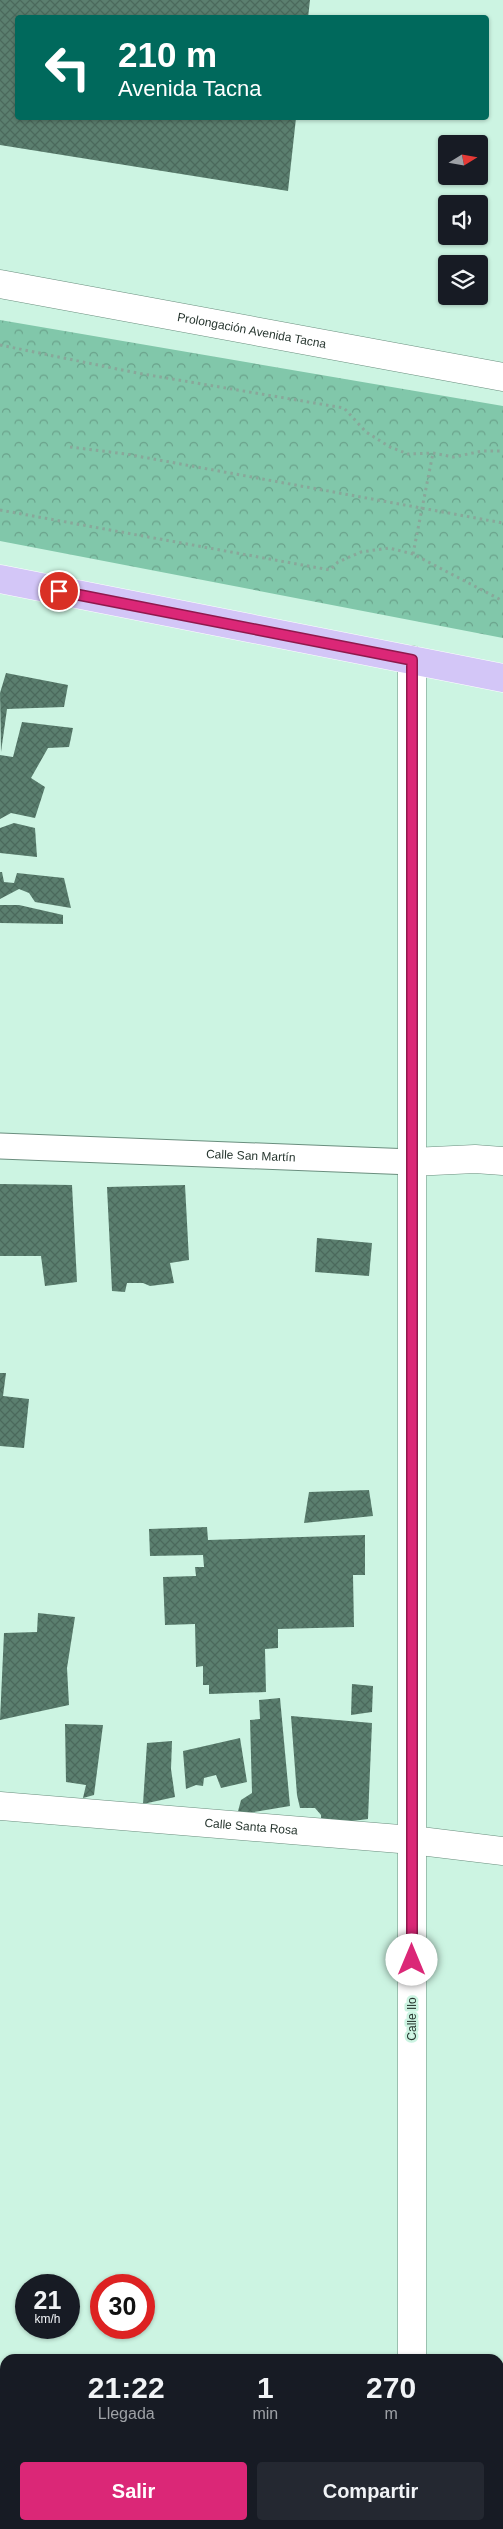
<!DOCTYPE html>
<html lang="es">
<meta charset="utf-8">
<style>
:root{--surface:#171b24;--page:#242831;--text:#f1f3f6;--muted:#9ea1a6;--accent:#db2777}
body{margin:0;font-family:Arial,sans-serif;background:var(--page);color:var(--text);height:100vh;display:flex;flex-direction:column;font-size:19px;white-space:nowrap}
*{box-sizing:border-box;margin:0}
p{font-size:16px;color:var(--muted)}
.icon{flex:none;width:28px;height:28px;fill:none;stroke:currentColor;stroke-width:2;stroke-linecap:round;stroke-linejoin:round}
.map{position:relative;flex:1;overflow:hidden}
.sheet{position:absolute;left:0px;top:2354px;width:504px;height:176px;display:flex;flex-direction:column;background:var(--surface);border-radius:15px 15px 0 0;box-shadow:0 1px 4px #0004}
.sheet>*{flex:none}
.hud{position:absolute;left:15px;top:15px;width:474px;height:105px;border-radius:5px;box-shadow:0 1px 4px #0004;background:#00695c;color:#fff;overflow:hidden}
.needle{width:32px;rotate:79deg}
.buttons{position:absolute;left:438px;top:135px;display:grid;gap:10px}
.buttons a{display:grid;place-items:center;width:50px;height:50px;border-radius:5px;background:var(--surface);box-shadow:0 1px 4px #0004;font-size:25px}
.speed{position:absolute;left:15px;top:2274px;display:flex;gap:10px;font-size:25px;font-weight:700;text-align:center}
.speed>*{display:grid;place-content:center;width:65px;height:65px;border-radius:50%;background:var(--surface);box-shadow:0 1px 4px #0004;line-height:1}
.speed small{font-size:12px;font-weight:400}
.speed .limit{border:8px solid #d22;background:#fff;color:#111}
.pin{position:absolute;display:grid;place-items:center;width:42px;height:42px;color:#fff;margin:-21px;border:2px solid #fff;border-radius:50%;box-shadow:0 1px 5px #0007}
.me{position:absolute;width:55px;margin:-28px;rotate:0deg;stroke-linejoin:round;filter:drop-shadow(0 0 4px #0008)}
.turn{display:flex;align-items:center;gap:18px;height:105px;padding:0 20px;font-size:22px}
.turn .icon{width:65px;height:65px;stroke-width:2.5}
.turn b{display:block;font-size:35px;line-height:42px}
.eta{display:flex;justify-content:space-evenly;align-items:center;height:85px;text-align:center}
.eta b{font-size:30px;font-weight:800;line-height:35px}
.cta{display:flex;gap:10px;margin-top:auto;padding:10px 20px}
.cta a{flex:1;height:58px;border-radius:5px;background:var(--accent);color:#fff;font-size:20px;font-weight:800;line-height:58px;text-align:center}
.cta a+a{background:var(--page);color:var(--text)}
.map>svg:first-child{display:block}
.park{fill:url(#park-crowns)}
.building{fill:url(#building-cross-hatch)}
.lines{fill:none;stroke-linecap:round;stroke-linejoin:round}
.pedestrian-casing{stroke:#6a8e7e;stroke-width:27}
.minor-casing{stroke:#6a8e7e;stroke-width:29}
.primary-casing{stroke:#fff;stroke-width:29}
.path{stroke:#89a79a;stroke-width:3;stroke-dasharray:2.5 4;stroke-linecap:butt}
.pedestrian{stroke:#fff;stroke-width:25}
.minor{stroke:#fff;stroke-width:28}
.primary{stroke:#d3c6f7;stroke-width:28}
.route-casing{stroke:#8e194d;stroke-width:12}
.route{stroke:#db2777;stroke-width:9}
.labels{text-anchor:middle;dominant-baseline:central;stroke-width:5;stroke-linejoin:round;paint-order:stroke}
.street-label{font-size:12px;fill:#27362f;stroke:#ccf4e2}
</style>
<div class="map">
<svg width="503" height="2529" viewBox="0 0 503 2529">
<defs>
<pattern id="park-crowns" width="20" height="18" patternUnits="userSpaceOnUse" patternTransform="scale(1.25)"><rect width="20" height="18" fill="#81c7aa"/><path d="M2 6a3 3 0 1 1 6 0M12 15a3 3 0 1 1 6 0" fill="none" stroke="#6aa28b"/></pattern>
<pattern id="building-cross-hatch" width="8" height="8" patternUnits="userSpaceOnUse" patternTransform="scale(1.25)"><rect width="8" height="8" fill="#5b7f6f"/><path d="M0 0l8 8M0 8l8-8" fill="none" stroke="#4b695c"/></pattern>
</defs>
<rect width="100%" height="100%" fill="#ccf4e2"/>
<polygon class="park" points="0,320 503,406 503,638 0,541"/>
<g class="building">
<polygon points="0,0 310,0 308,18 18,18 18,118 296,118 288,191 0,145"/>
<polygon points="6,673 68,685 64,707 7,709 1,752 0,693"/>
<polygon points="22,722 73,728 69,747 48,748 31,778 45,787 35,818 11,813 0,819 0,755 13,757"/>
<polygon points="14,823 35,828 37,857 0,853 0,828"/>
<polygon points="0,872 2,872 4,882 14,883 17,873 64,878 71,908 35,902 29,893 19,889 0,899"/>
<polygon points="0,905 19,905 63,915 63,924 0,923"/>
<polygon points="0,1184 72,1185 77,1282 45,1286 41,1256 0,1256"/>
<polygon points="185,1185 189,1260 170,1263 174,1283 150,1286 143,1283 127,1283 125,1292 112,1291 107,1187"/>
<polygon points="317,1238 372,1243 369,1276 315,1272"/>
<polygon points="0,1373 6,1373 3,1396 29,1399 24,1448 0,1446"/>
<polygon points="369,1490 373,1516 304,1523 309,1492"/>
<polygon points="207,1527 208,1540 365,1535 365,1575 353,1575 354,1627 278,1629 278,1648 265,1649 266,1692 209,1694 209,1685 203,1685 203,1666 196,1667 195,1624 165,1625 163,1577 196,1576 195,1567 204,1567 203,1555 150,1556 149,1529"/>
<polygon points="38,1613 75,1617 67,1668 69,1705 0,1720 4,1633 37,1632"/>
<polygon points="352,1684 373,1686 372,1712 351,1715"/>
<polygon points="280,1698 290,1806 237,1815 241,1800 252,1793 250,1720 260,1719 259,1700"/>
<polygon points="291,1716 372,1723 368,1819 321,1825 321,1815 315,1808 300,1808 297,1795"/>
<polygon points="65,1724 103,1725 94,1795 83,1798 86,1785 66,1782"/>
<polygon points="240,1738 247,1782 221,1788 216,1775 204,1778 203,1786 196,1785 186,1789 183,1751"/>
<polygon points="172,1741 171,1769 175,1797 143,1804 147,1743"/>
</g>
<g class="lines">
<defs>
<g id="pedestrian">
<path id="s1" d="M0,1146l412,16"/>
</g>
<g id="minor">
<path id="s2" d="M0,284l503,93"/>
<polyline points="412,660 412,2359"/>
<polyline points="412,1162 475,1159 503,1161"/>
<path id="s3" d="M0,1806l412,34 91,11"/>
<polyline points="0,2433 5,2433"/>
<polyline points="499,2469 503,2469"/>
<polyline points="414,2525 414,2529"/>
</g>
<polyline id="primary" points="0,579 503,678"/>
</defs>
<use href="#pedestrian" class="pedestrian-casing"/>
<use href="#minor" class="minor-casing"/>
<use href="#primary" class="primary-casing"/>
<g class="path">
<polyline points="0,345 137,373 344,408 366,432 390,447 408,454 433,453 453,457 483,451 503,451"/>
<polyline points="70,447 126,454 503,523"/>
<polyline points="0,510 330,570 338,562 361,552 389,548 413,554 503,601"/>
<polyline points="413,554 433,453"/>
</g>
<use href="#pedestrian" class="pedestrian"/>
<use href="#minor" class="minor"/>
<use href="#primary" class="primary"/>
</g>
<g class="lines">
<defs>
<polyline id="route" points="59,591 412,660 412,1960"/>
</defs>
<use href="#route" class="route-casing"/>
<use href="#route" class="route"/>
</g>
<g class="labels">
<g class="street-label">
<text stroke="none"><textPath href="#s2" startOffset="256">Prolongación Avenida Tacna</textPath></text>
<text stroke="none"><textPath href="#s1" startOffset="251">Calle San Martín</textPath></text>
<text stroke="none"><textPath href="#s3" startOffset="252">Calle Santa Rosa</textPath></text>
<text transform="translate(412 2019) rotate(-90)">Calle Ilo</text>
</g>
</g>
</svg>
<div class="buttons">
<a><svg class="needle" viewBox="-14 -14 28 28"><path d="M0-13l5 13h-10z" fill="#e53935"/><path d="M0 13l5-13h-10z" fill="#9ea1a6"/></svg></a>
<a><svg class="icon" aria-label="sound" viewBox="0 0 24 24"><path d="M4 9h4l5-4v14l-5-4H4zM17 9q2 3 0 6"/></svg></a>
<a><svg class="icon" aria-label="layers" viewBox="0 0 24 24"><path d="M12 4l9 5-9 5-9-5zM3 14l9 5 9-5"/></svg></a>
</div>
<div class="speed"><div>21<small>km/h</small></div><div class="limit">30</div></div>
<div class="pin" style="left:59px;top:591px;background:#d93025"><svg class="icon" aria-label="arrive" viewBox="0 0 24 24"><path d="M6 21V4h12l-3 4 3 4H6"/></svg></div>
<svg class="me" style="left:412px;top:1960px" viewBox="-20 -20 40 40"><circle r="19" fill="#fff"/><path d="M0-13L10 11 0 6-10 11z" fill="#db2777"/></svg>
<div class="hud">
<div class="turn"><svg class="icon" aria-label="left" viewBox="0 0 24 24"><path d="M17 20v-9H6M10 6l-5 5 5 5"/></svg><div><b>210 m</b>Avenida Tacna</div></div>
</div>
<section class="sheet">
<div class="eta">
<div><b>21:22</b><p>Llegada</p></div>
<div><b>1</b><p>min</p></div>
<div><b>270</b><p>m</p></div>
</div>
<div class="cta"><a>Salir</a><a>Compartir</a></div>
</section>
</div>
